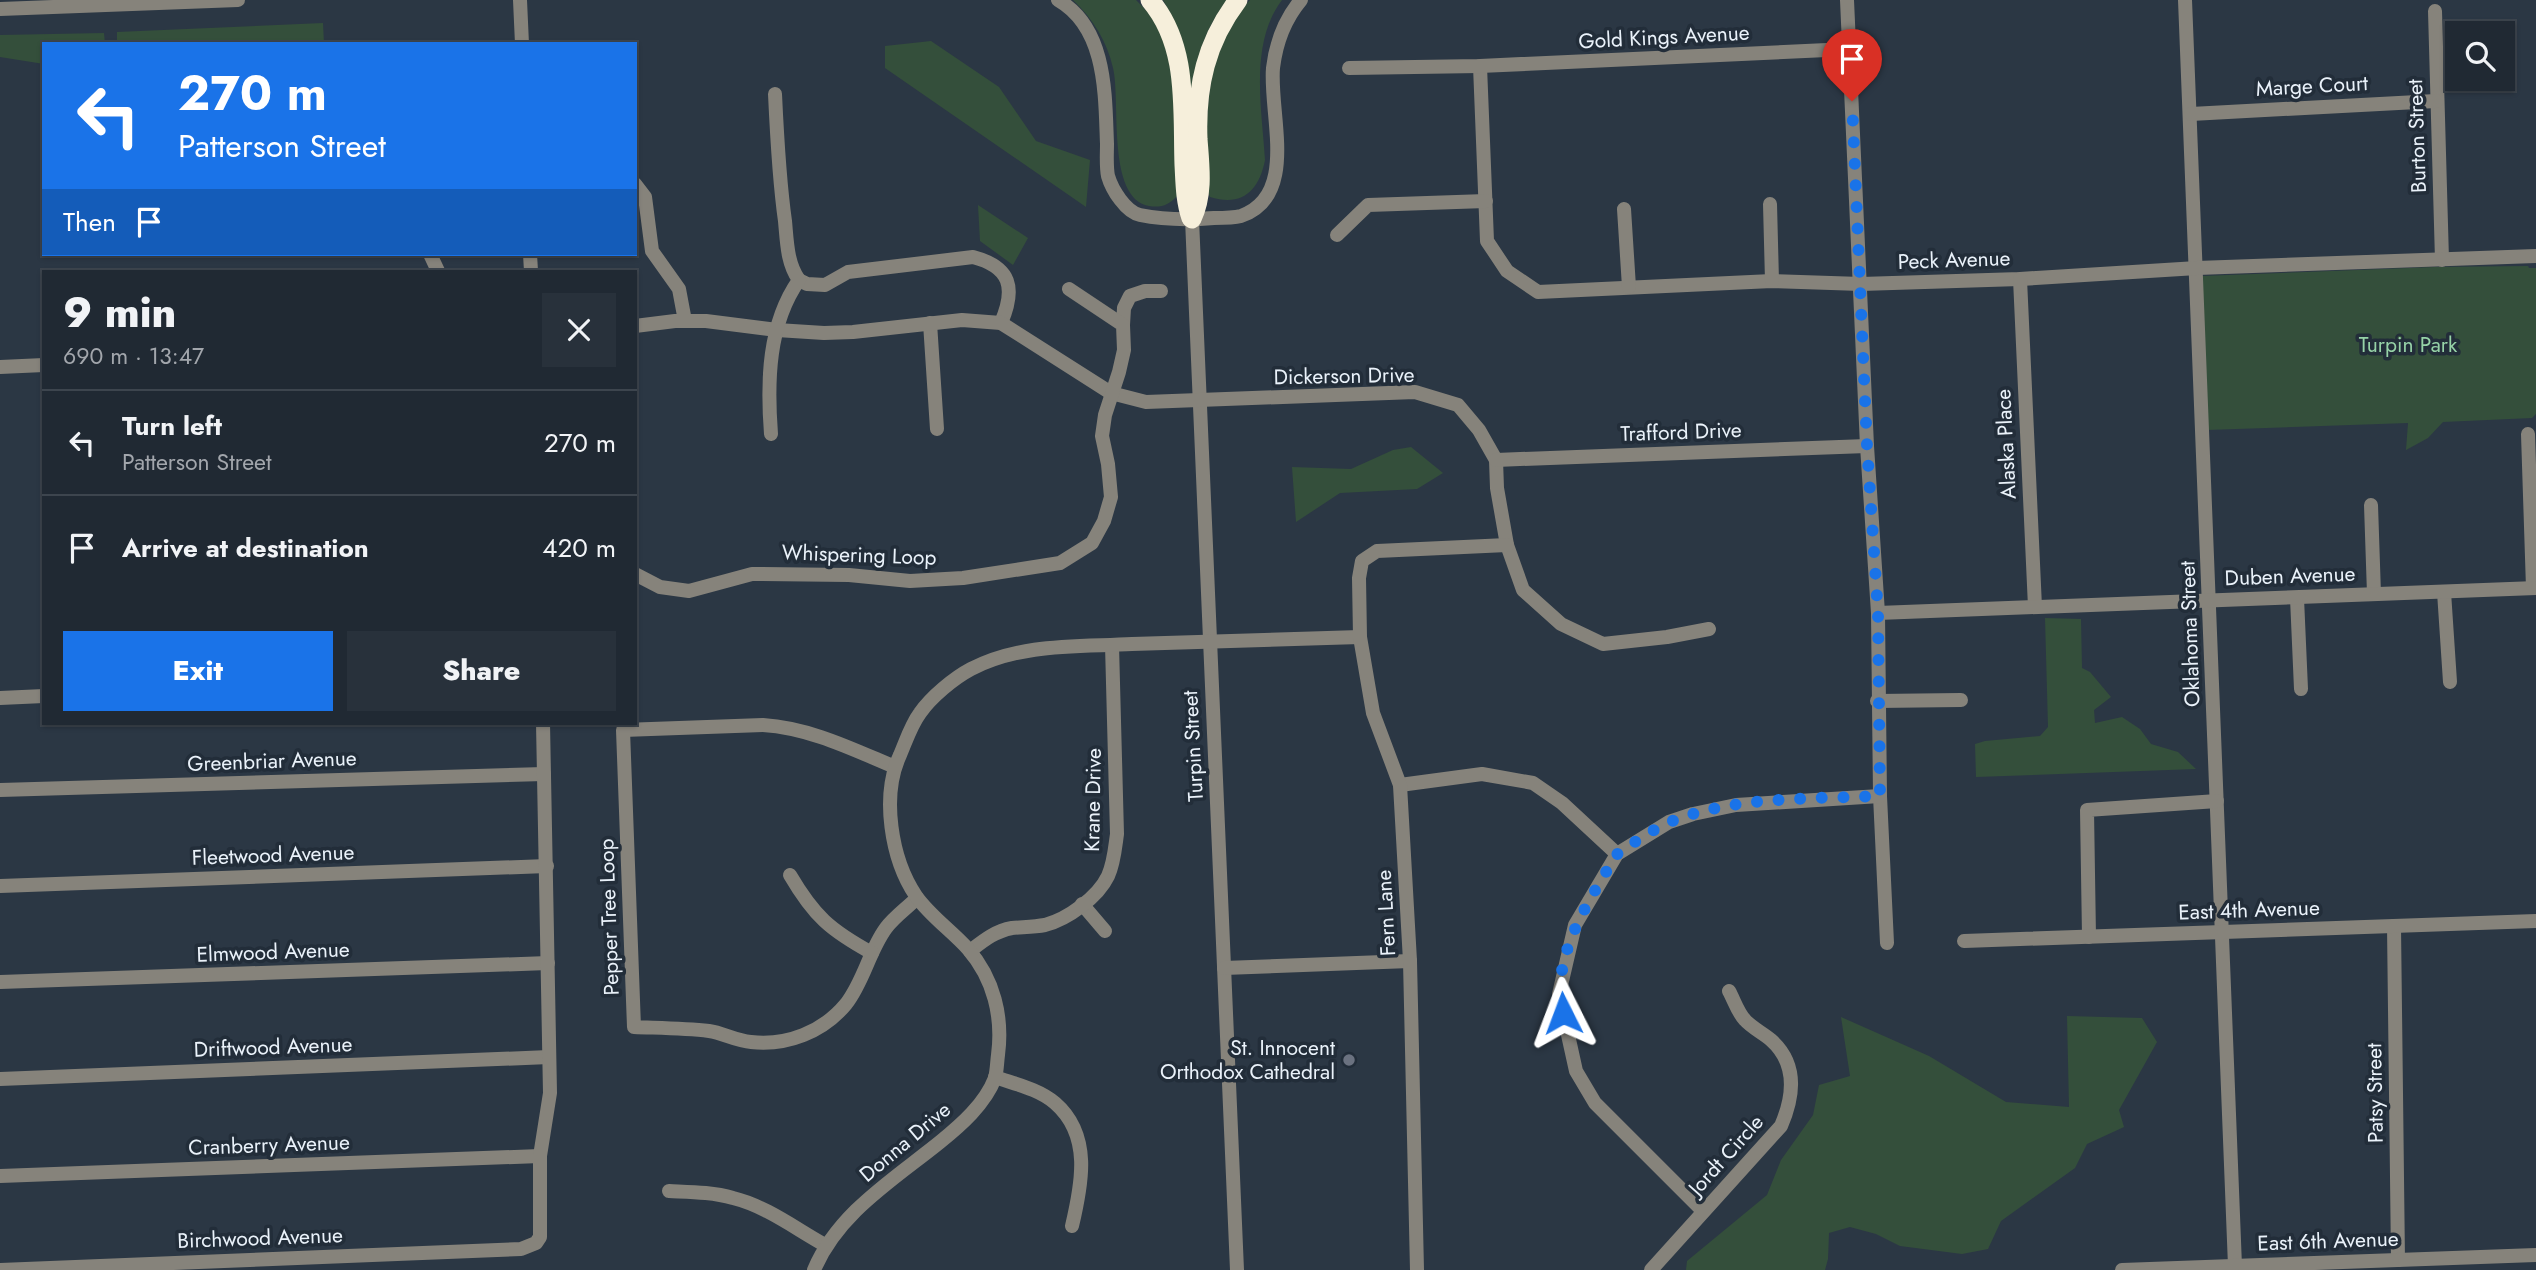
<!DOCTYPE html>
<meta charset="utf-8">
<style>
:root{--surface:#202933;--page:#28313b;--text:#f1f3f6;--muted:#a2a6ac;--line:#3d454e;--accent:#1a73e8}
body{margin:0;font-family:Jost,sans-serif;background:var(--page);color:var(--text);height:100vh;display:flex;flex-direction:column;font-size:26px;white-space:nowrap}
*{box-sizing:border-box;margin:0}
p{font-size:23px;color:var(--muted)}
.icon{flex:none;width:38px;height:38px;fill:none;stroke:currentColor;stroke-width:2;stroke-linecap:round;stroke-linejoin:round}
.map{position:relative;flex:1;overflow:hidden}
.drawer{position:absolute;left:42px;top:270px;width:595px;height:455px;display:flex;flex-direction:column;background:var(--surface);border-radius:0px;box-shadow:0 2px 5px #0004,0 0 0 2px var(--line)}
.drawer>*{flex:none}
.guide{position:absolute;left:42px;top:42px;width:595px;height:214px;border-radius:0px;box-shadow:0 2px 5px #0004,0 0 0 2px var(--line);background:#1a73e8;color:#fff;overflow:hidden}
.tools{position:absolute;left:2445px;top:21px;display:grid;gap:14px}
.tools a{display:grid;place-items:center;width:70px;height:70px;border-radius:0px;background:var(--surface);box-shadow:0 2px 5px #0004,0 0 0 2px var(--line);font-size:35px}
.pin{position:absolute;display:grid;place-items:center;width:60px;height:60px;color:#fff;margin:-72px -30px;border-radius:50% 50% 50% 0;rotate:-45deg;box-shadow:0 0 7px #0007}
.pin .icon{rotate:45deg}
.me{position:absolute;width:77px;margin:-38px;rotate:357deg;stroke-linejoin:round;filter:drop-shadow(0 0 5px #0008)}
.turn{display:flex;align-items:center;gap:24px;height:147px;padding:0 21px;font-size:32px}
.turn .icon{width:91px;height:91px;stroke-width:2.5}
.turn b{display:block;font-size:49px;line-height:60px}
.then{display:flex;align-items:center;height:66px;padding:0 21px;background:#0003;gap:14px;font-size:26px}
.round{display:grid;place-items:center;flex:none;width:74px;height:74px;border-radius:0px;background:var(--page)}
.head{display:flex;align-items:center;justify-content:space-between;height:119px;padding:0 21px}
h1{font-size:42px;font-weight:800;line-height:52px}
.button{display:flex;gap:14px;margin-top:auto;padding:14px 21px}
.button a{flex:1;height:80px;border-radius:0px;background:var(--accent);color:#fff;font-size:28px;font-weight:800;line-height:80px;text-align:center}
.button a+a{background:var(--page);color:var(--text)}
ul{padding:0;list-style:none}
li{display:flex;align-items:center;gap:21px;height:105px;padding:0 21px;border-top:2px solid var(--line)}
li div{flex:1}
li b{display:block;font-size:26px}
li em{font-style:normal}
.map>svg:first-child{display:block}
.green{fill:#344f3b}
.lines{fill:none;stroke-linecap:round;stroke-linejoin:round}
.minor{stroke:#86837b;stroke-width:14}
.highway{stroke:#f6efdb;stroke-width:19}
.route{stroke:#1a73e8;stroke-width:12;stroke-dasharray:0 21.6}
.worship-dot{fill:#6b7280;stroke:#222d39;stroke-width:2.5}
.labels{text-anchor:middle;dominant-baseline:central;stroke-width:7;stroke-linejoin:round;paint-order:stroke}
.street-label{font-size:21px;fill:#eaf2fa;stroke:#222d39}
.park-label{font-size:21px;fill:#96d2a7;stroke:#222d39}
.poi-label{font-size:21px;fill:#eaf2fa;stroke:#222d39;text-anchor:end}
</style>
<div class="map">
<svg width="2536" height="1270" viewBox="0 0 2536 1270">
<rect width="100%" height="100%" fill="#2b3744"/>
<g class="green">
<path d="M1073,0h63c9,9 19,18 24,29 19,41 15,120 17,167 -8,9 -16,12 -28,10 -43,-8 -28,-105 -36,-138 -6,-27 -20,-49 -40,-68z"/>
<path d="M1163,0h64c-27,36 -31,64 -37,107 -5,-37 -7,-74 -27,-107z"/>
<path d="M1250,0h32c-33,43 -20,110 -17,160 -6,31 -23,47 -55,37l-4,-9c1,-65 -5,-138 44,-188z"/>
<polygon points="323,23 324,44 117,44 117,32"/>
<polygon points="104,33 105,44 44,44 44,64 0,57 0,35"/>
<polygon points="931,41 999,87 1036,141 1090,160 1086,207 885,68 885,46"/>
<polygon points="978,205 1028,238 1013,265 980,241"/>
<polygon points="2528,266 2529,268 2536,268 2536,414 2532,418 2443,422 2428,438 2406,450 2408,423 2207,430 2202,276 2435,267"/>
<polygon points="1411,447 1443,473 1417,489 1340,493 1296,522 1292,467 1351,469 1393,450"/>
<polygon points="2045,618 2081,619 2082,668 2090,672 2111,697 2094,710 2095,723 2122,717 2140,729 2151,744 2178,752 2196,769 1976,777 1975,744 1985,741 2040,736 2048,727"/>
<polygon points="2067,1016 2142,1018 2157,1042 2119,1110 2124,1127 2087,1144 2075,1168 2001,1221 1988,1249 1962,1254 1900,1246 1876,1234 1850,1227 1829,1233 1828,1259 1825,1270 1686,1270 1687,1261 1767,1195 1781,1160 1813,1115 1819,1085 1850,1076 1841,1017 1929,1056 2006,1102 2069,1107"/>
</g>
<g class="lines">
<g class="minor">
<polyline points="520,0 522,44"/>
<path d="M1058,0c49,28 47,95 49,144 0,10 -1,22 1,32 4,14 18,36 32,39 25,5 49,5 74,3 9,0 19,0 27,-2 58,-20 28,-102 32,-148 3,-25 12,-49 28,-68"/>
<polyline points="1847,0 1867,446 1878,613 1880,796 1887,943"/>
<polyline points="2185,0 2235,1266"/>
<polyline points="0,9 238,0"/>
<polyline points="2435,11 2442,260"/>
<polyline points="1480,66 1487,241 1507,271 1538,292 1772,281 1861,284 2020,279 2197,268 2536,256"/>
<polyline points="1349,68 1480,66 1849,49"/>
<polyline points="2191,114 2436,101"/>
<polyline points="635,184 645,197 652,251 679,289 685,321"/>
<polyline points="1770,204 1772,281"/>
<polyline points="1624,209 1629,287"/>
<polyline points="1192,219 1237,1270"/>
<polyline points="1337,235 1368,205 1486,201"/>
<polyline points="430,254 438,271"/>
<polyline points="530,254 531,271"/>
<polyline points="2020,279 2035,607"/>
<path d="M799,280l8,4 18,1 23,-13 125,-15c38,10 43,31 28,66"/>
<polyline points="930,323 937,429"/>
<polyline points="1123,325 1124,308 1130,296 1145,291 1161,291"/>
<polyline points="635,326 675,321 706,321 777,330 824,333 853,332 962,320 1001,323 1111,393 1146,402 1415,392 1458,405 1479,430 1496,460 1497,488 1507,545 1523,590 1561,624 1603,644 1667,637 1709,629"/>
<polyline points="0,367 44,365"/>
<path d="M771,434c-4,-52 -3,-110 28,-154 -12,-17 -12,-38 -14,-59 -6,-42 -8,-84 -10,-127"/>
<polyline points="2528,434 2533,588"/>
<polyline points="1496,460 1867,446"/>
<polyline points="2371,505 2374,594"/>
<polyline points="635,574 660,587 689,591 752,574 849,575 910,581 963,578 1060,563 1092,543 1104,521 1111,497 1108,464 1102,436 1105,415 1119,372 1124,350 1123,325 1069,289"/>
<polyline points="2444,592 2450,682"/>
<polyline points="2297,598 2301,689"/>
<polyline points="1878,613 2536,588"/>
<polyline points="0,698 44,696"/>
<polyline points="1877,701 1961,700"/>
<path d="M895,767c-43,-18 -85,-39 -132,-42l-140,5 11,297c25,1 50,1 75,4 14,2 27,10 42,11 36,4 72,-10 95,-38 18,-23 23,-53 40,-76 8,-11 21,-20 31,-30"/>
<polyline points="1400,785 1482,774 1533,783 1562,803 1617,854"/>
<polyline points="0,790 544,774"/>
<path d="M790,875c24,41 40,55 82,78"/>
<polyline points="0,886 547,866"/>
<polyline points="1082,904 1105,931"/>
<polyline points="2394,926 2398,1260"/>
<polyline points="2089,937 2087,810 2217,801"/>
<polyline points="1964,941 2536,921"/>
<path d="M970,951c13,-10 25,-20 42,-23 11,-1 22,-1 33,-3 23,-6 53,-28 63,-49 6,-13 7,-28 9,-42l-5,-189"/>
<polyline points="1224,968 1410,961"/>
<polyline points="0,982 548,963"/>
<path d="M995,1077c20,7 44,12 60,26 37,32 27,81 17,123"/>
<polyline points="0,1079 549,1057"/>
<polyline points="0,1176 540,1156"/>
<path d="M669,1191c21,1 43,1 64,7 33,8 63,31 92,47"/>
<polyline points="1703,1211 1595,1103 1576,1071 1559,994 1575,925 1617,854 1669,822 1693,814 1736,805 1880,796"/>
<polyline points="0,1270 521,1249 536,1243 540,1237 540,1156 550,1093 543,723"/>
<path d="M814,1270c24,-57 79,-90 126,-128 21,-17 45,-38 55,-64 2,-7 2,-16 3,-23 5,-38 -4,-76 -30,-106 -16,-18 -38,-33 -52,-53 -25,-37 -35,-100 -16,-141 6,-14 11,-30 20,-42 11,-16 34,-35 51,-44 50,-26 107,-22 161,-25 76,-3 152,-5 228,-7"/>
<polyline points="1417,1270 1410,961 1400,785 1373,713 1360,637 1359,578 1362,561 1377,551 1507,545"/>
<path d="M1651,1270l130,-144c13,-30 17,-62 -10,-86 -8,-7 -19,-12 -26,-20 -7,-7 -11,-20 -16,-29"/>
<polyline points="2122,1270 2536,1255"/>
</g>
<g class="highway">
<path d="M1150,0c39,46 32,108 34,165 1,18 1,36 7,53"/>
<path d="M1192,219c12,-25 8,-53 6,-80 -2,-52 8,-97 40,-139"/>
</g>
</g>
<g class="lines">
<path class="route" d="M1563,1013c-13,-57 26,-111 53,-158 17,-12 37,-26 56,-34 64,-25 140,-22 208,-25l-2,-183 -11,-167 -15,-345"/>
</g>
<circle class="worship-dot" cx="1349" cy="1060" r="7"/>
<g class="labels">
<g class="street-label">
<text transform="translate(1664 37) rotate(-3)">Gold Kings Avenue</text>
<text transform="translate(2312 86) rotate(-3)">Marge Court</text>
<text transform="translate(2417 136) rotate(-92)">Burton Street</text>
<text transform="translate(1954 260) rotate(-2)">Peck Avenue</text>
<text transform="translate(1344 376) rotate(-1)">Dickerson Drive</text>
<text transform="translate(1681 432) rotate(-2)">Trafford Drive</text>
<text transform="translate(2006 444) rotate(-93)">Alaska Place</text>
<text transform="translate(859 555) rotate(2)">Whispering Loop</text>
<text transform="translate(2290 576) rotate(-2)">Duben Avenue</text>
<text transform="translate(2190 634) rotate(-92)">Oklahoma Street</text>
<text transform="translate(1193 746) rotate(-93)">Turpin Street</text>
<text transform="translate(272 761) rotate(-2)">Greenbriar Avenue</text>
<text transform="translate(1093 800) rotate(-89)">Krane Drive</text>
<text transform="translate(273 855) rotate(-2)">Fleetwood Avenue</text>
<text transform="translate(2249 910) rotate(-2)">East 4th Avenue</text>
<text transform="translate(1386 913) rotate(-93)">Fern Lane</text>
<text transform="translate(609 917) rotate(-92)">Pepper Tree Loop</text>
<text transform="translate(273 952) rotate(-2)">Elmwood Avenue</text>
<text transform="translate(273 1047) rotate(-2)">Driftwood Avenue</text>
<text transform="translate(2375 1093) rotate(-91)">Patsy Street</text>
<text transform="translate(905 1142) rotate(-40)">Donna Drive</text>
<text transform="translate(269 1145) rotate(-2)">Cranberry Avenue</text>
<text transform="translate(1726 1155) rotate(-48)">Jordt Circle</text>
<text transform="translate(260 1238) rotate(-2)">Birchwood Avenue</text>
<text transform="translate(2328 1241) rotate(-2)">East 6th Avenue</text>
</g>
<g class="park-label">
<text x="2408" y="345">Turpin Park</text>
</g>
<g class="poi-label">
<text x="1335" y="1048">St. Innocent<tspan x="1335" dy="24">Orthodox Cathedral</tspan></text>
</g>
</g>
</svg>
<div class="tools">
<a><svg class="icon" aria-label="search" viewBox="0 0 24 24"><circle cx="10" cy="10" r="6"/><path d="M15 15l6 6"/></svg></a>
</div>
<div class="pin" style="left:1852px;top:101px;background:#d93025"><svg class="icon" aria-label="arrive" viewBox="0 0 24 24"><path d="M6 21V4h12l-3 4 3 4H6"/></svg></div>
<svg class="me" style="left:1563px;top:1013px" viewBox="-20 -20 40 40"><path d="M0-17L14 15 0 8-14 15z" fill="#1a73e8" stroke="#fff" stroke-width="4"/></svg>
<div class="guide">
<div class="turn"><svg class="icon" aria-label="left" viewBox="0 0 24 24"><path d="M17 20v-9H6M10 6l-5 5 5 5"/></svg><div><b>270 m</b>Patterson Street</div></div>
<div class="then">Then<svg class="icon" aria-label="arrive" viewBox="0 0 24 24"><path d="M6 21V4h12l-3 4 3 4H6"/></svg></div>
</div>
<section class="drawer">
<div class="head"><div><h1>9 min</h1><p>690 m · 13:47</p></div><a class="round"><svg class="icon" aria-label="close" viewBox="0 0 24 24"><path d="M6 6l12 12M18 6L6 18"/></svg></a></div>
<ul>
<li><svg class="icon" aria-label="left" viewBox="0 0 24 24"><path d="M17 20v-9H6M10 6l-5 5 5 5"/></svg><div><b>Turn left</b><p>Patterson Street</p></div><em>270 m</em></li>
<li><svg class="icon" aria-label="arrive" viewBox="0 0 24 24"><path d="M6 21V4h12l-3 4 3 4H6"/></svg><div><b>Arrive at destination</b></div><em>420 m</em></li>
</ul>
<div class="button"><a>Exit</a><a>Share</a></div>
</section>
</div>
